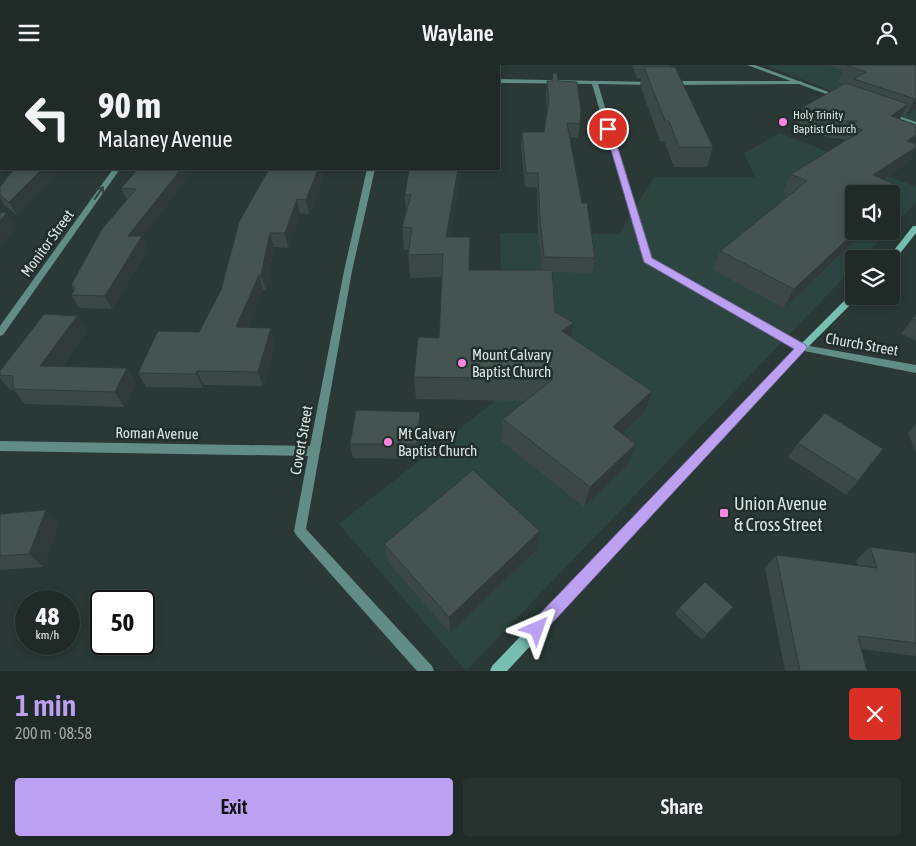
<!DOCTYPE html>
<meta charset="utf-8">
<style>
:root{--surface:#202b28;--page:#283330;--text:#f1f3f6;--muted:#a2a7a8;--line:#3d4745;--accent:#bca0f2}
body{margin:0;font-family:"Asap Condensed",sans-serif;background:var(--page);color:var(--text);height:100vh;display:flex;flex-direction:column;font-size:19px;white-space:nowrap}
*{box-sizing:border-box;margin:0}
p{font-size:16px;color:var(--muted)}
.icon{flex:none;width:28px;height:28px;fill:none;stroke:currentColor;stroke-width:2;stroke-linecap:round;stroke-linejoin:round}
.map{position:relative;height:606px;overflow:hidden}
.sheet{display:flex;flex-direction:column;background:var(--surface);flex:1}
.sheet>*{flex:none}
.guide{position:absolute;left:0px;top:0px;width:500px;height:105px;box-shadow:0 2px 8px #0003,0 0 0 1px var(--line);background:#202b28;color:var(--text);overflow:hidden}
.fabs{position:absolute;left:845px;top:120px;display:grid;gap:10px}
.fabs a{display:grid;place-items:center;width:55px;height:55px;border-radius:5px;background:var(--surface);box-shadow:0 2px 8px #0003,0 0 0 1px var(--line);font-size:25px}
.speed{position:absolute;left:15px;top:525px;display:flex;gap:10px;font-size:25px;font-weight:700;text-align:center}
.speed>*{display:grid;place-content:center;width:65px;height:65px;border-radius:50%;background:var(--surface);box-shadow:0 2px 8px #0003,0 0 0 1px var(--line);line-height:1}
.speed small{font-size:12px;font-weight:400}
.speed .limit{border:2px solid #111;border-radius:8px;background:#fff;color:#111}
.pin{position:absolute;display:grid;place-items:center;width:42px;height:42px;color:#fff;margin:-21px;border:2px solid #fff;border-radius:50%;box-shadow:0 1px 5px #0007}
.me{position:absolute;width:55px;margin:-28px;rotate:43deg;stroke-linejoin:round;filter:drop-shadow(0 0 4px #0008)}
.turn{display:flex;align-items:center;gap:18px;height:105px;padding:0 15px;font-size:22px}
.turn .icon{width:65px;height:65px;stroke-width:2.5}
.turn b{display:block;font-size:35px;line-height:42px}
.round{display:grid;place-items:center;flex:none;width:52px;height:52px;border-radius:5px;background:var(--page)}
.summary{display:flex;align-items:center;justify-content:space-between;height:85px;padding:0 15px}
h1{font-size:30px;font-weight:600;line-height:38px;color:var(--accent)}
.action{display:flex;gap:10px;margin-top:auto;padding:10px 15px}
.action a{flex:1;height:58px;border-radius:5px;background:var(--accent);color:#111;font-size:20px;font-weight:600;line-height:58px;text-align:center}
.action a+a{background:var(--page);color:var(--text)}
header{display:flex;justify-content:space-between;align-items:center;height:65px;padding:0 15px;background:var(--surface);font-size:22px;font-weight:600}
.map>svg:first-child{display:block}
.built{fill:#2d4540}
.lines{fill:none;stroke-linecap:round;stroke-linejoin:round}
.minor{fill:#628d84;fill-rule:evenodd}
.tertiary{fill:#628d84;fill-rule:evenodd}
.secondary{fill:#77bfb1;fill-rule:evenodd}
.wall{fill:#3b4846}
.shaded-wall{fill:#303b39}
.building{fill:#455451;stroke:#303b39}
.oneway{stroke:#314642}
.route{fill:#bca0f2;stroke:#7a689d}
.poi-dot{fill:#fd86e1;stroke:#212f2c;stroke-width:2}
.labels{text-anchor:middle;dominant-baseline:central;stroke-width:5;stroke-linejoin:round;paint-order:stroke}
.far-poi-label{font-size:12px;fill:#dbe4e2;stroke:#212f2c;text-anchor:start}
.street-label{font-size:15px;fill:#dbe4e2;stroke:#212f2c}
.poi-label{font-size:15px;fill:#dbe4e2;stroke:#212f2c;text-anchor:start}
.near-poi-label{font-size:18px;fill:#dbe4e2;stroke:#212f2c;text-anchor:start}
</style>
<header><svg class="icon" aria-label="menu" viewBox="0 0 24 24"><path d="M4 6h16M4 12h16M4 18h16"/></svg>Waylane<svg class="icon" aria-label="person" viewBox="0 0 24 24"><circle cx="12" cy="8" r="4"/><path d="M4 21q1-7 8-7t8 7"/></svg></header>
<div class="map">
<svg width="916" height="606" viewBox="0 0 916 606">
<rect width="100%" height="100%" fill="#2a3936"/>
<g class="built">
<polygon points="765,0 916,0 916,59"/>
<polygon points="780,68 916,122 916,137 891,163 891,129 854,129 854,166 888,166 862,194 854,194 854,202 466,606 339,459 505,328 500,168 619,169 654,112 755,112 744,88"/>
</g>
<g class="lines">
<g class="minor">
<polygon points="499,14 656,17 657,18 654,20 598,19 651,194 804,280 916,300 916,308 799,285 644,197 592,19 499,18"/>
<polygon points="800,16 803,18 802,19 671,20 668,18 671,16"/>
<polygon points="113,104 120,104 3,270 0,271 0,261"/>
<polygon points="367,104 375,104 352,206 306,464 432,601 434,606 417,606 296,470 294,466 308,391 0,386 0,376 310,381 344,206"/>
</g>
<g class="tertiary">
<polygon points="747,0 755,0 842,32 837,33"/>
<polygon points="886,48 890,48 916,57 916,61 886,50"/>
</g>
<g class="secondary">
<polygon points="913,161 916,161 916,168 894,196 891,197 891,194 887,194"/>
<polygon points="854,228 854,231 858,231 857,233 805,285 507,606 490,606 492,601 799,281 851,229"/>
</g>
</g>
<g class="wall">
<polygon points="632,0 671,0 671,2 713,82 707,102 674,102 664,76 660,76 640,20 641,14 637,13"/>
<polygon points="827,0 916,0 916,44 905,51 902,50 900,54 916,60 916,84 907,98 883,115 897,120 891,130 891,129 854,166 865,166 784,243 713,205 720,186 789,130 783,127 791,109 843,77 845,74 829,73 796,59 803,42 845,19 838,17 843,5"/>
<polygon points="1,3 1,53 0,53 0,4"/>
<polygon points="547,16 558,16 580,59 578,73 569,72 582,138 595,193 592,208 553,207 555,247 571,272 644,348 622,369 636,379 628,400 584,442 501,376 503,354 526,336 416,334 414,312 439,273 442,212 410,213 408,190 409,185 404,185 402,162 406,146 405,130 461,107 450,172 469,205 542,205 538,168 537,122 525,122 521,81 522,67 544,67 547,46 546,29"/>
<polygon points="14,104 61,104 17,150 4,140 0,133 0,122"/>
<polygon points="138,104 143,172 148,184 112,244 79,243 71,230 74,226 71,220 127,135 121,123"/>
<polygon points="269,104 323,104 324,111 309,149 300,148 288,183 274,182 266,225 263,225 247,263 276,278 263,321 204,320 203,323 146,322 138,308 199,267 221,225"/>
<polygon points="916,249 916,276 901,269"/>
<polygon points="77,251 86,266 62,302 127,303 136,319 124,342 25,339 14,325 10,325 0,313 0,306"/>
<polygon points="916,359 916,387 908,368"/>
<polygon points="421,362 418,394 353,393 350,379"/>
<polygon points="798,378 858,416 846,430 788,392"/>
<polygon points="46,445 59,459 43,502 0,505 0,449"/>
<polygon points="384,479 536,485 450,568 388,497"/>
<polygon points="870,482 916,488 916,591 861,584 867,606 785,606 765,503 776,490 858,501 856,495"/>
<polygon points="679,543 728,548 702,575 675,549"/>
</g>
<g class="shaded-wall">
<polygon points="132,0 147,0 145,1 131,1"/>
<polygon points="343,0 350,0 349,1 342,1"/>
<polygon points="916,33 916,44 905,51 915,34"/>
<polygon points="908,39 898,57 891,51"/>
<polygon points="916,70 916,79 915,81 907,76"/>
<polygon points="916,82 916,84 907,98 863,129 873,110"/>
<polygon points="42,104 61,104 17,150 9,137"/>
<polygon points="181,104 195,104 143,172 148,184 112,244 105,231 128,171"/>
<polygon points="318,104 323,104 324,111 309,149 306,135"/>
<polygon points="458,104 461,104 461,107 447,194 446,172"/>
<polygon points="897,120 891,130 891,129 886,129"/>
<polygon points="297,134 300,148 288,183 285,168"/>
<polygon points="7,148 17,163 0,182 0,156"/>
<polygon points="856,166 865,166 784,243 794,224"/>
<polygon points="270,168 274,182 266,225 261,210"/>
<polygon points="259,210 263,225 241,277 236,262"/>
<polygon points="77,251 86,266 52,316 40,301"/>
<polygon points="574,258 569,280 562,266"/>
<polygon points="271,263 276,278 263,321 258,307"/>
<polygon points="127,303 136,319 124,342 115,327"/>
<polygon points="197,306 204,320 203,323 196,309"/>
<polygon points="652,326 644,348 607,384 613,362"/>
<polygon points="420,347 421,362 418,394 417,379"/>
<polygon points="636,379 628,400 584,442 590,422"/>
<polygon points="46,445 59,459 43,502 29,489"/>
<polygon points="540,466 536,485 450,568 449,552"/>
</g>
<g class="building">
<polygon points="5,0 132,0 131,1 3,1"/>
<polygon points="218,0 343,0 342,1 217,1"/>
<polygon points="846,0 916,0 916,33 915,34 854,14 866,7"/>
<polygon points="644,2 675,2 713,82 679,82 669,56 665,56"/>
<polygon points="1,3 1,41 0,41 0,4"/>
<polygon points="553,8 557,8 558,16 577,17 581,46 580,59 567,58 582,138 587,138 595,193 544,192 540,154 538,108 526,108 522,67 544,67 549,35 547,16 552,16"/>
<polygon points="846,18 908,39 891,51 916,60 916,70 907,76 916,79 916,82 873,110 897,120 886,129 854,129 854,166 856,166 794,224 720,186 807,116 791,109 863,65 851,61 858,56 838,56 803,42"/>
<polygon points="14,104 42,104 9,137 0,130 0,122"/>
<polygon points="138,104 181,104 128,171 142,171 105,231 71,230 76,223 71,220 102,164 136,124 121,123"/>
<polygon points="269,104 318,104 306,135 297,134 285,168 270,168 261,210 259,210 236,262 271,263 258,307 197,306 196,309 138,308 158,266 199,267 221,225 239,157"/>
<polygon points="409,104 458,104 446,172 470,172 469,205 552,205 555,247 574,258 562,266 652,326 613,362 636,379 590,422 503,354 553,314 414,312 418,272 439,273 443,189 408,190 412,163 402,162 411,130 405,130"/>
<polygon points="0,147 7,148 0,156"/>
<polygon points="44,249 77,251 40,301 127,303 115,327 13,324 13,311 0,310 0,306"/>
<polygon points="916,249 916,255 912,254"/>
<polygon points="356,345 420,347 417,379 350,379"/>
<polygon points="825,348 883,384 858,416 798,378"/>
<polygon points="473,405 540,466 449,552 384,479"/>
<polygon points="46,445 29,489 0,491 0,449"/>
<polygon points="870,482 916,488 916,578 858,571 867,606 800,606 776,490 877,503"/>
<polygon points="705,517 733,542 707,569 679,543"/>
</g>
<defs><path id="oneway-shaft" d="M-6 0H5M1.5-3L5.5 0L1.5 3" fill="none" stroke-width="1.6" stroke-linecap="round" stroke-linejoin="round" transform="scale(1.25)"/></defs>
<use class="oneway" href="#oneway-shaft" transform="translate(99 128) rotate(-55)"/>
<polygon class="route" points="608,62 612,64 652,193 806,280 807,283 542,569 537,572 531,569 529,564 531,558 794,284 644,197 605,64"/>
<g class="poi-dot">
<circle cx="783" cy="57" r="5"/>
<circle cx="462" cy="298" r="5"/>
<circle cx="388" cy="377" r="5"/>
<rect x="719" y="443" width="10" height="10" rx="2.5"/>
</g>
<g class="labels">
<g class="far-poi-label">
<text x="793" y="50">Holy Trinity<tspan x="793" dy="14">Baptist Church</tspan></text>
</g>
<g class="street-label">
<text transform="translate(47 178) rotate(-54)">Monitor Street</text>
<text transform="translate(862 279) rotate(10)">Church Street</text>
<text transform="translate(157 368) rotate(1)">Roman Avenue</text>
<text transform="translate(301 375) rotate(-80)">Covert Street</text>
</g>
<g class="poi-label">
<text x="472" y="289">Mount Calvary<tspan x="472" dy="17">Baptist Church</tspan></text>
<text x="398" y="368">Mt Calvary<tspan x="398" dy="17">Baptist Church</tspan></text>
</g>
<g class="near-poi-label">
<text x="734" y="438">Union Avenue<tspan x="734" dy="21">&amp; Cross Street</tspan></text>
</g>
</g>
</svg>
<div class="fabs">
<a><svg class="icon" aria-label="sound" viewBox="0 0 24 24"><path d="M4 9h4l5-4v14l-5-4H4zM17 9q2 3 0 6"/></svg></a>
<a><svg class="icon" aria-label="layers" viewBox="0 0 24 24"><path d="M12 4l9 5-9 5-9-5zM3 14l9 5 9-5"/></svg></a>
</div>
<div class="speed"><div>48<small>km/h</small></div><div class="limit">50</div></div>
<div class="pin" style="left:608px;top:64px;background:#d93025"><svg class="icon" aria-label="arrive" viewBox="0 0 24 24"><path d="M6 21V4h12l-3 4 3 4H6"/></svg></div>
<svg class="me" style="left:537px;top:564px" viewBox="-20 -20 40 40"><path d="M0-17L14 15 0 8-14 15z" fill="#bca0f2" stroke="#fff" stroke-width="4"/></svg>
<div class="guide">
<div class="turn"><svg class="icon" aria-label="left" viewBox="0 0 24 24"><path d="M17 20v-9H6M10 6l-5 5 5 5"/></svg><div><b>90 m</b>Malaney Avenue</div></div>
</div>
</div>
<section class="sheet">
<div class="summary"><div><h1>1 min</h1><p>200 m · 08:58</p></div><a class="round" style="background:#d93025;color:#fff"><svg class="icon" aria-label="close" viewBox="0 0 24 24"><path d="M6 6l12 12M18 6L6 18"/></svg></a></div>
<div class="action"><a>Exit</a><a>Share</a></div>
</section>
